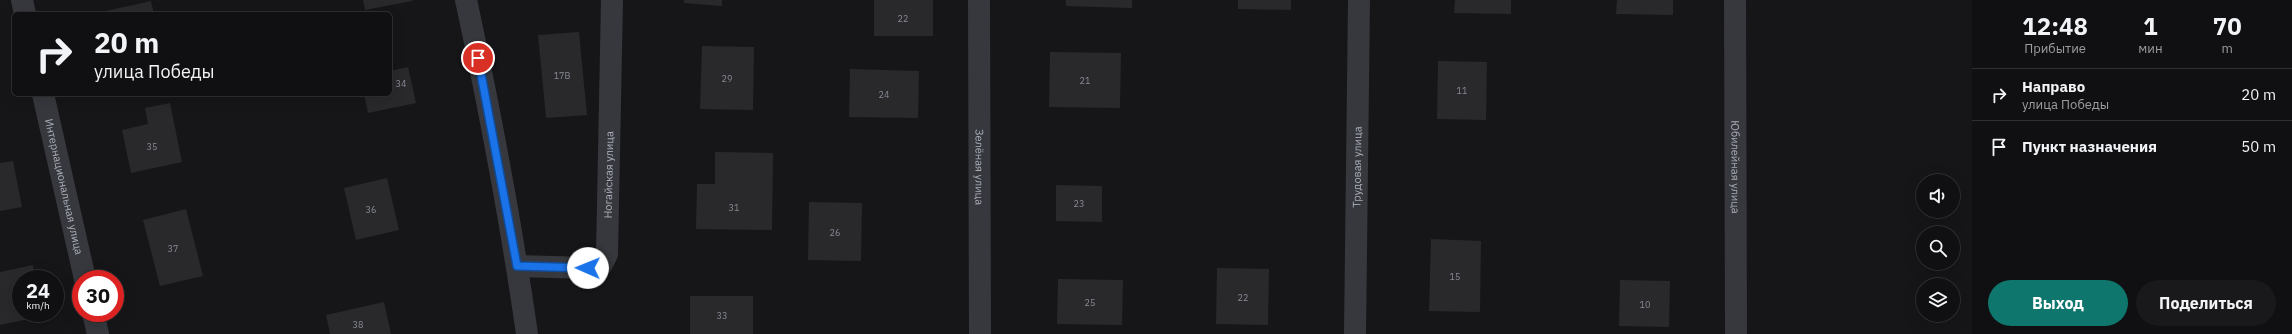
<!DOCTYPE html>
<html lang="ru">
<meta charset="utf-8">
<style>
:root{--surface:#101012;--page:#19191b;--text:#f1f3f6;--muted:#9c9d9f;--line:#303032;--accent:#0f766e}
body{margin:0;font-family:"IBM Plex Sans",sans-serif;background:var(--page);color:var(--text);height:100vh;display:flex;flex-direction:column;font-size:15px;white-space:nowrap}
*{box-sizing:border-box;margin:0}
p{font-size:13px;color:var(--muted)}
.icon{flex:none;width:22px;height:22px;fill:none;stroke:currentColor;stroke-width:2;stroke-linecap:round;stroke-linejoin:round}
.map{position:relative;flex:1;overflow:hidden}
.drawer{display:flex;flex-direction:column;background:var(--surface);width:320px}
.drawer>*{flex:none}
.guide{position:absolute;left:12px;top:12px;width:380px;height:84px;border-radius:6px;box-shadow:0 4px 16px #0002,0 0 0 1px var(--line);background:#101012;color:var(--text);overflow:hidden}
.fabs{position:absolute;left:1916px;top:174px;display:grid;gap:8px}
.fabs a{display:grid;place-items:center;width:44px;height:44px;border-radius:50%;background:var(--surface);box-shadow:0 4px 16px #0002,0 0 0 1px var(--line);font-size:20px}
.speed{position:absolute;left:12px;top:270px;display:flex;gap:8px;font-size:20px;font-weight:700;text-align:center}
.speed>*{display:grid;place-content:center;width:52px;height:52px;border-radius:50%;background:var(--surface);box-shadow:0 4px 16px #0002,0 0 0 1px var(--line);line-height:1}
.speed small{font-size:10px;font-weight:400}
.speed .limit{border:6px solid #d22;background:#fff;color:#111}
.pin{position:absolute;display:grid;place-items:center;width:34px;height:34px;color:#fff;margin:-17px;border:2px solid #fff;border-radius:50%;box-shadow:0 1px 4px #0007}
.me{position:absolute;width:44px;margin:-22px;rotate:271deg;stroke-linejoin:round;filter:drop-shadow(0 0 3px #0008)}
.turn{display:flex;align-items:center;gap:14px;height:84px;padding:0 16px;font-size:18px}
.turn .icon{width:52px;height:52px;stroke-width:2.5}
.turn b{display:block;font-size:28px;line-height:34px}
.eta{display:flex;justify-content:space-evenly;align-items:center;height:68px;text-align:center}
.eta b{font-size:24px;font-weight:700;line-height:28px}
.action{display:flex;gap:8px;margin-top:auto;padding:8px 16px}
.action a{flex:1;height:46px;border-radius:24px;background:var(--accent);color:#fff;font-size:16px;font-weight:700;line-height:46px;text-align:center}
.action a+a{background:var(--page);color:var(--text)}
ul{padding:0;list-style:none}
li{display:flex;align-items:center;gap:12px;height:52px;padding:0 16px;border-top:1px solid var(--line)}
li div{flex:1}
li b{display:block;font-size:15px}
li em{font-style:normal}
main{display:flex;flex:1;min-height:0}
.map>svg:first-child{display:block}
.building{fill:#29292c}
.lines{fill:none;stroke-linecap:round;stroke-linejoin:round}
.minor{stroke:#37383d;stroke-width:22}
.route-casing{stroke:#114b97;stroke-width:10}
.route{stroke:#1a73e8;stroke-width:7}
.labels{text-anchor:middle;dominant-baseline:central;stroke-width:4;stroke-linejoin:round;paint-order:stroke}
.number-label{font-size:9px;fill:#888b94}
.street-label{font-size:11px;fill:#a8adb8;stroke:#111113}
</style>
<main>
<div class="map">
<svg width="1972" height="334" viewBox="0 0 1972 334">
<rect width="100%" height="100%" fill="#161618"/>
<g class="building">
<polygon points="363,0 412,0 412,1 365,10"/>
<polygon points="684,0 722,0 722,6 684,3"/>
<rect x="874" y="0" width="59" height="36"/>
<polygon points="1066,0 1132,0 1132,8 1066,6"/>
<polygon points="1238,0 1291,0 1291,10 1238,9"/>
<polygon points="1455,0 1511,0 1511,14 1454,13"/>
<polygon points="1617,0 1673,0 1673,15 1616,14"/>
<polygon points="151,1 154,14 106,14 106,11"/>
<polygon points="579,32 587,115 546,118 538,35"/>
<polygon points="702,46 754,47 753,110 700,109"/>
<polygon points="1050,52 1121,53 1120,108 1049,107"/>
<polygon points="1438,61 1487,62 1486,120 1437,119"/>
<polygon points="408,67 416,103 368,113 364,94 390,94 390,71"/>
<polygon points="850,69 919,71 918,118 849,117"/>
<polygon points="170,103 182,162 131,173 122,130 148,124 145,108"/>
<polygon points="715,152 773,153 772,230 696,229 697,184 715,184"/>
<polygon points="13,161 22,207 0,211 0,163"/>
<polygon points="387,178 399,230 356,240 344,188"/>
<polygon points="1056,185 1102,186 1102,222 1056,221"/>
<polygon points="809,202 862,203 861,261 808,260"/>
<polygon points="186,209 203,276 160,286 143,220"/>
<polygon points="1431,239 1481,241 1480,312 1429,311"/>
<polygon points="33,265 35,279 21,279 21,313 42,313 43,316 0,325 0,272"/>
<polygon points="1217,268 1269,269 1268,325 1216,324"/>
<polygon points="1058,279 1123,280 1122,325 1057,324"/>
<polygon points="1620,280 1670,281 1669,327 1619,326"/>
<rect x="690" y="296" width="63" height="38"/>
<polygon points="384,302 391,334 330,334 326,315"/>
</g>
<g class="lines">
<g class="minor">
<polyline points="22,0 25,14"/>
<path d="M466,0c24,111 45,222 61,334"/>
<path id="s1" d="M979,0l1,334"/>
<path id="s2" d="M1735,0l1,334"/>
<path id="s3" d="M43,94l42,185"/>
<path id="s4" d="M517,266l71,2 14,-4 5,-10 5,-254"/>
<polyline points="93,313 98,334"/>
<path id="s5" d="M1355,334l4,-334"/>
</g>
</g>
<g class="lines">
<defs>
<polyline id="route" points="478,58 517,266 588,268"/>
</defs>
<use href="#route" class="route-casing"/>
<use href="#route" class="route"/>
</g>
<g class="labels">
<g class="number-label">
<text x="903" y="18">22</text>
<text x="562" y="75">17В</text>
<text x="727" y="78">29</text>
<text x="1085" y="80">21</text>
<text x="401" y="83">34</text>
<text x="1462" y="90">11</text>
<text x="884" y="94">24</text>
<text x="152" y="146">35</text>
<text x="1079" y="203">23</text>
<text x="734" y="207">31</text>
<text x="371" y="209">36</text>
<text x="835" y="232">26</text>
<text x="173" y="248">37</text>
<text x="1455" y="276">15</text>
<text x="1243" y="297">22</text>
<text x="1090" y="302">25</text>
<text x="1645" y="304">10</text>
<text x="722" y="315">33</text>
<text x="358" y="324">38</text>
</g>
<g class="street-label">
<text stroke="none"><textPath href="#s1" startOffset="167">Зелёная улица</textPath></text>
<text stroke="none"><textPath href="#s5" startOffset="167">Трудовая улица</textPath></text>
<text stroke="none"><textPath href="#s2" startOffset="167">Юбилейная улица</textPath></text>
<text stroke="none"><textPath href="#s4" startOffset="176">Ногайская улица</textPath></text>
<text stroke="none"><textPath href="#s3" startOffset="95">Интернациональная улица</textPath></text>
</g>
</g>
</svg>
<div class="fabs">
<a><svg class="icon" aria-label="sound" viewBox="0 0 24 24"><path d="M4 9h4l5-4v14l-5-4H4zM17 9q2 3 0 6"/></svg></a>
<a><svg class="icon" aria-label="search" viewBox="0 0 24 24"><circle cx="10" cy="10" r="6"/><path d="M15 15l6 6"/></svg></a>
<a><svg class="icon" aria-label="layers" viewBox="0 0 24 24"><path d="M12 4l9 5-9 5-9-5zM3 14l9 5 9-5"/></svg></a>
</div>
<div class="speed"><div>24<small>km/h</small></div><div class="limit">30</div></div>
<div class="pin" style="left:478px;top:58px;background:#d93025"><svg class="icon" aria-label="arrive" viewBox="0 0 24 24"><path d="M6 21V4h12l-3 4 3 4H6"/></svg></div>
<svg class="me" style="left:588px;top:268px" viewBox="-20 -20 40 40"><circle r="19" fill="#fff"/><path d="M0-13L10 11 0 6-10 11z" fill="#1a73e8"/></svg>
<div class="guide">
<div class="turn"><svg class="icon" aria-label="right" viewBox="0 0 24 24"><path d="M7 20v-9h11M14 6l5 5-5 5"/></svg><div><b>20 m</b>улица Победы</div></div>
</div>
</div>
<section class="drawer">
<div class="eta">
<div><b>12:48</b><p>Прибытие</p></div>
<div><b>1</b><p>мин</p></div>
<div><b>70</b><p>m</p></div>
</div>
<ul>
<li><svg class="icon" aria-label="right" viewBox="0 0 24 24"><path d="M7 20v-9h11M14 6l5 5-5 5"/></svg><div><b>Направо</b><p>улица Победы</p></div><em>20 m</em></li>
<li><svg class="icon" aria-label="arrive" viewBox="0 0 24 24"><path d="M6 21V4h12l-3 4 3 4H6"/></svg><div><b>Пункт назначения</b></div><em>50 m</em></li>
</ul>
<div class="action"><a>Выход</a><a>Поделиться</a></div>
</section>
</main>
